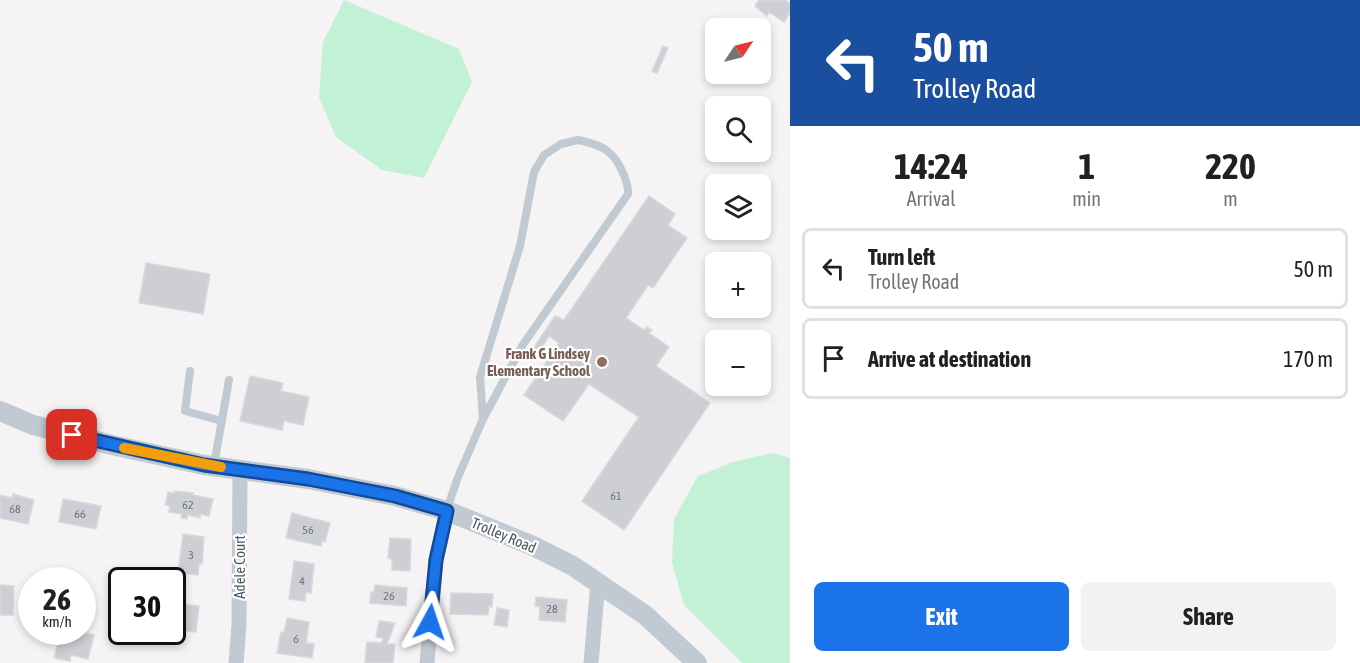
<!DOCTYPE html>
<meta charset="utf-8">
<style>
:root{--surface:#fff;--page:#f2f2f2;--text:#202124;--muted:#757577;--line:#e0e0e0;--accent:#1a73e8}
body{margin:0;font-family:"Asap Condensed",sans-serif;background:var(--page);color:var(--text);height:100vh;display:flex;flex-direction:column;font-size:22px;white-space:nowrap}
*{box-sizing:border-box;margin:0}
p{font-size:20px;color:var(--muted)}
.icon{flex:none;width:33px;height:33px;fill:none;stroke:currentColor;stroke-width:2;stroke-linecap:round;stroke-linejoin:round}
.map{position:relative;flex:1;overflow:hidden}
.side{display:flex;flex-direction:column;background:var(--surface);width:570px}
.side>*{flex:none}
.guide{background:#1a4fa0;color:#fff;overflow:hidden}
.needle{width:39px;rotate:55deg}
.buttons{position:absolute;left:705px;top:18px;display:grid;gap:12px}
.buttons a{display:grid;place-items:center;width:66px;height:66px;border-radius:9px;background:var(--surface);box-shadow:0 3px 9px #0003;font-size:30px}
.speed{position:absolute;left:18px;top:567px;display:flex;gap:12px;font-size:30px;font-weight:700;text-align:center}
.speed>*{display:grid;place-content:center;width:78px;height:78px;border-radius:50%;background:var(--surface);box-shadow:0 3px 9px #0003;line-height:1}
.speed small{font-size:15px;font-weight:400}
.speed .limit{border:3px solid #111;border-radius:9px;background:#fff;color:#111}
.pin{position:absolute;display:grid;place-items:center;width:51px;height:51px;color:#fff;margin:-26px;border-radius:12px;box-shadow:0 3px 9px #0006}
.me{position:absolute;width:66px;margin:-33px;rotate:5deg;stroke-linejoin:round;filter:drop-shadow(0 0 4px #0008)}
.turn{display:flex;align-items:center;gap:21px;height:126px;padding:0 24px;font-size:27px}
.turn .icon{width:78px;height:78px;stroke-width:2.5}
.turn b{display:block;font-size:42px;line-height:51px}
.eta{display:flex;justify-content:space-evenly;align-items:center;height:102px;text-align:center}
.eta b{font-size:36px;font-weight:700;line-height:42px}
.action{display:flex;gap:12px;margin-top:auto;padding:12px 24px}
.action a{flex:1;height:69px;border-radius:9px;background:var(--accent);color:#fff;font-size:24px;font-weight:700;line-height:69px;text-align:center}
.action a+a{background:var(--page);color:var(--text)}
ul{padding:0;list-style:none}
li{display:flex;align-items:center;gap:18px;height:81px;margin:0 12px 9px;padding:0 12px;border:3px solid var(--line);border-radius:9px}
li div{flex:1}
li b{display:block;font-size:22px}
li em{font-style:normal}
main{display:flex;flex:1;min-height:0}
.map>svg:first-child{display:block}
.green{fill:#c3f1d5}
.building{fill:#cdcfd5;stroke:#d7d9de;stroke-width:1.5}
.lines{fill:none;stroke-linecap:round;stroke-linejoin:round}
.service{stroke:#c1cad2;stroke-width:8}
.minor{stroke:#c1cad2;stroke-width:15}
.tertiary{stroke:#c1cad2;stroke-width:20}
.route-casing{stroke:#114b97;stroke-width:15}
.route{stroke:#1a73e8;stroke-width:10}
.slow{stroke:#f59e0b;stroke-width:10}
.education-dot{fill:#8d6e63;stroke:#fff;stroke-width:2}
.labels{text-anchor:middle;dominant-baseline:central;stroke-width:4.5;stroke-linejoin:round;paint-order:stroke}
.number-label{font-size:12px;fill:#6b747e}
.education-label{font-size:15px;font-weight:bold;fill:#785e54;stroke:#fff;text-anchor:end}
.street-label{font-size:15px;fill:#4a5661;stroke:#fff}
</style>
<main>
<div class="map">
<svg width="790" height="663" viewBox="0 0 790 663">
<rect width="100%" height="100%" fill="#f5f3f3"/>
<g class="green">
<polygon points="344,0 459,49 472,82 424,178 382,170 336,137 319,97 323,42"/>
<polygon points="773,453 790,458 790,663 742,663 684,605 672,563 674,519 698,476 733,462"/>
</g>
<g class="building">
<polygon points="759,0 785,0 790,3 790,13 784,22 769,12 767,16 755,6"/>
<polygon points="663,46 668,48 657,73 652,71"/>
<polygon points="649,196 675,214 668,225 687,238 653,288 648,285 626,318 644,330 647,327 652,330 649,333 669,347 656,366 710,403 624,530 582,501 639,417 589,384 563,421 524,395 559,343 549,336 535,358 529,355 555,316 564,320"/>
<polygon points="146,263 210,274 203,314 139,303"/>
<polygon points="250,376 283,383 281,391 309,397 303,425 284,421 282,430 240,421"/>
<polygon points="175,491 193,493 193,495 213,499 209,516 200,514 200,518 188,515 187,519 181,518 182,514 169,512 170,506 165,505 168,492 175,493"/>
<polygon points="13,494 34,500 28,524 0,518 0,495 12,498"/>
<polygon points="63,499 101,506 96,529 59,522"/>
<polygon points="292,513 330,523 325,542 322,541 321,546 286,538"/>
<polygon points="183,534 204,537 202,564 199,564 198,575 178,573"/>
<polygon points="390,538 411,539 410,571 392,570 392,559 388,558"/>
<polygon points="294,561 314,564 311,593 306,592 305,601 289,599"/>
<polygon points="0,585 14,586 13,615 0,615"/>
<polygon points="375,585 407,588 406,606 370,603 371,592 374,592"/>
<polygon points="451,593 493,594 492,607 489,606 488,615 450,614"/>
<polygon points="536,597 567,600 565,622 539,620 540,607 535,606"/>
<polygon points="176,604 199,606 196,632 174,630"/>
<polygon points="497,608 509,610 507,627 494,625"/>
<polygon points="287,618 309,622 306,643 314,644 312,658 277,653 281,632 284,633"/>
<polygon points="379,621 395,623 387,644 395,644 393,663 365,663 367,642 382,643 383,638 376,637"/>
<polygon points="61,632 80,632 94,635 88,659 71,655 70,661 54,658"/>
</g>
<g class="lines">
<g class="service">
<path d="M578,140c25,5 36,11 46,35 2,7 5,12 4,19l-106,152 -39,73 -3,-42 40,-131 14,-74 10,-17 17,-11z"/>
<polyline points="190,371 185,411 222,421"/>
<polyline points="214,465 229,380"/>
<polyline points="447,509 458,477 483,419"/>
</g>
<g class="minor">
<polyline points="236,663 239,625 240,470"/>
<polyline points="427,663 436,560 447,511"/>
<polyline points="591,663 598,582"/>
</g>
<polyline class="tertiary" points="0,411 33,425 112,445 204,465 308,479 395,496 447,511 531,545 573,566 645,615 697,663"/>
</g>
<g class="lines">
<defs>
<polyline id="route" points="72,435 204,465 308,479 395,496 447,511 436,560 430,622"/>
</defs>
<use href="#route" class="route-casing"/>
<use href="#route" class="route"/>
<polyline class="slow" points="124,448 221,467"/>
</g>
<circle class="education-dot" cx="602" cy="362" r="6"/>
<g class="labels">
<g class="number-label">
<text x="616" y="496">61</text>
<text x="188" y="505">62</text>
<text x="15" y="509">68</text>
<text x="80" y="514">66</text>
<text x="308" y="530">56</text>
<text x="191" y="555">3</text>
<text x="302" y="581">4</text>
<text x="389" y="596">26</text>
<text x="552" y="609">28</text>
<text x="296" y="639">6</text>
</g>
<g class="education-label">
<text x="590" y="353">Frank G Lindsey<tspan x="590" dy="17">Elementary School</tspan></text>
</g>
<g class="street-label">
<text transform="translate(504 535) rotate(23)">Trolley Road</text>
<text transform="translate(239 567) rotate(-90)">Adele Court</text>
</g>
</g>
</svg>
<div class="buttons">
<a><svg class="needle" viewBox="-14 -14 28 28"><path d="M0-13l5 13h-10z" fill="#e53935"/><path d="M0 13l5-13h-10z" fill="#757577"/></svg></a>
<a><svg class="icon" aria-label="search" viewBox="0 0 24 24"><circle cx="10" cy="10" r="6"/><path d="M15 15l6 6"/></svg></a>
<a><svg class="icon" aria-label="layers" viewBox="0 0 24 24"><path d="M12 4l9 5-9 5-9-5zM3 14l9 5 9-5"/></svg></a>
<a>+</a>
<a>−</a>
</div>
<div class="speed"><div>26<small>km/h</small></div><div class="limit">30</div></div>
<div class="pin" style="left:72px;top:435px;background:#d93025"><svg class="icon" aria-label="arrive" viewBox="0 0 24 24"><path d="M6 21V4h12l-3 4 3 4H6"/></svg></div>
<svg class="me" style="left:430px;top:622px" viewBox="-20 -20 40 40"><path d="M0-17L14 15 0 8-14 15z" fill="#1a73e8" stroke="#fff" stroke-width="4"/></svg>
</div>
<section class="side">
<div class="guide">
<div class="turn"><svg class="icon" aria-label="left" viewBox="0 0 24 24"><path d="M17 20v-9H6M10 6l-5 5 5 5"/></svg><div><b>50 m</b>Trolley Road</div></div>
</div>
<div class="eta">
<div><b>14:24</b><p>Arrival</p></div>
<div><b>1</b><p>min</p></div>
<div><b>220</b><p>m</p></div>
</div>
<ul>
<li><svg class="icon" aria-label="left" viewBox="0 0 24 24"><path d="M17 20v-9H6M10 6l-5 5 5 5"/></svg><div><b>Turn left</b><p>Trolley Road</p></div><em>50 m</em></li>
<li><svg class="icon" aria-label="arrive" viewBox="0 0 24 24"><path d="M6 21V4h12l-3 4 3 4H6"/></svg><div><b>Arrive at destination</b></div><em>170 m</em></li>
</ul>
<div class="action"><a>Exit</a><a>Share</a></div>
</section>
</main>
